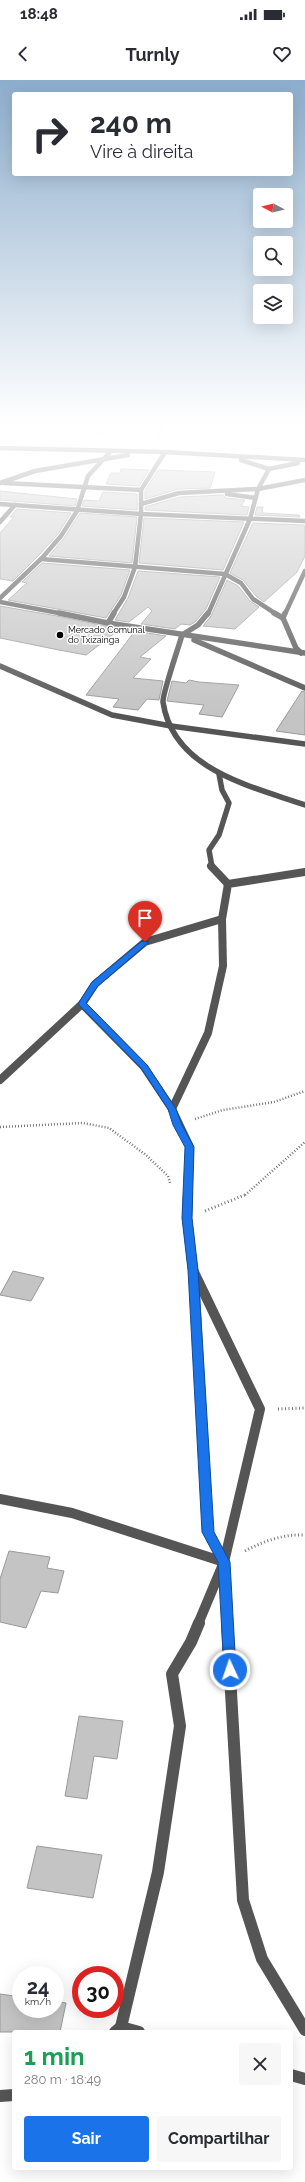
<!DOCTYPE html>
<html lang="pt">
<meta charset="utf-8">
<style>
:root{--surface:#fff;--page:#f7f7f7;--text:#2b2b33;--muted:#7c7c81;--accent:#1a73e8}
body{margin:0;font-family:Raleway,sans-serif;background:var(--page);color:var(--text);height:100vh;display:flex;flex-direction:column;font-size:15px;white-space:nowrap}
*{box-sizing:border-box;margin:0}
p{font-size:13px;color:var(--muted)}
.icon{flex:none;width:22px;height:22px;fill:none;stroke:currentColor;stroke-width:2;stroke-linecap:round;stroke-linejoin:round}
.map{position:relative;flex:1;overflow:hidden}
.side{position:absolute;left:12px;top:1950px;width:281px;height:140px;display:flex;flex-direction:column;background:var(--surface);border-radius:4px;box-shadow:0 4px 16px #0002}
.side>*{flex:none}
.guide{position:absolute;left:12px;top:12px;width:281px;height:84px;border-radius:4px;box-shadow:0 4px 16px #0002;background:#fff;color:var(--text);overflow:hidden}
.needle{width:26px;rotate:277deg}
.tools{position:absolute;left:253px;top:108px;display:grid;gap:8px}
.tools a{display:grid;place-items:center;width:40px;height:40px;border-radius:4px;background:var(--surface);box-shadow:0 4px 16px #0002;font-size:20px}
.speed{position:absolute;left:12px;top:1886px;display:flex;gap:8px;font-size:20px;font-weight:700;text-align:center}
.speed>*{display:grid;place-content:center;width:52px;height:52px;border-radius:50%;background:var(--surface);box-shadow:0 4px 16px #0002;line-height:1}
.speed small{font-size:10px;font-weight:400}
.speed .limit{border:6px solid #d22;background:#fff;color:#111}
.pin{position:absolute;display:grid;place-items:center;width:34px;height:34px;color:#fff;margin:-41px -17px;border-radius:50% 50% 50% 0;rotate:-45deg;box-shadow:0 0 4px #0007}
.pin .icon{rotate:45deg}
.me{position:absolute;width:44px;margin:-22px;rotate:357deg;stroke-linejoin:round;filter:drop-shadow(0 0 3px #0008)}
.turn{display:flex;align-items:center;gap:14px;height:84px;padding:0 12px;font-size:18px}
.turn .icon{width:52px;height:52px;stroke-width:2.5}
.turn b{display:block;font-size:28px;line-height:34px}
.round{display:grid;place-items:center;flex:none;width:42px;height:42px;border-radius:4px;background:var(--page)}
.summary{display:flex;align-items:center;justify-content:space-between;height:68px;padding:0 12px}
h1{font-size:24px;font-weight:700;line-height:30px;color:#1e9e55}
.primary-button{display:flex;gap:8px;margin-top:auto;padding:8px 12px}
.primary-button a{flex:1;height:46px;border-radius:4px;background:var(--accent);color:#fff;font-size:16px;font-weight:700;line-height:46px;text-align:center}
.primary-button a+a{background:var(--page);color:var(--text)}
.status{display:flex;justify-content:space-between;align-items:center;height:28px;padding:0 20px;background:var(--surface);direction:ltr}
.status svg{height:11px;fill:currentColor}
header{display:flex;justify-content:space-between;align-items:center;height:52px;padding:0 12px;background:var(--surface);font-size:18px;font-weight:700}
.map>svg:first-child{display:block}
.building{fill:#c4c4c4;stroke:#999}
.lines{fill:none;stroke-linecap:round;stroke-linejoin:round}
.path-far2{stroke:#777;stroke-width:1.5;stroke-dasharray:0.5 1;stroke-linecap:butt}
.path-far1{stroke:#777;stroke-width:2.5;stroke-dasharray:1 2;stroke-linecap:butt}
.path{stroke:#777;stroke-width:3;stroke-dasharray:1 2.5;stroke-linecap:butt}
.service-far1{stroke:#555;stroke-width:4.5}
.service{stroke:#555;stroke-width:5.5}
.minor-far4{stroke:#555;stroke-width:4.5}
.minor-far3{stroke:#555;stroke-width:5.5}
.minor-far2{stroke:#555;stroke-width:8}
.minor-far1{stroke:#555;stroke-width:10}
.minor{stroke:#555;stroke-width:12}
.route{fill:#1a73e8;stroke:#114b97}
.poi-dot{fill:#000;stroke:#fff;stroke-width:1.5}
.labels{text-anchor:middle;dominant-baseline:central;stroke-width:3;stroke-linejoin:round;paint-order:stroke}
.far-poi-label{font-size:9px;fill:#000;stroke:#fff;text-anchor:start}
</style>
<div class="status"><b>18:48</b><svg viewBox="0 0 49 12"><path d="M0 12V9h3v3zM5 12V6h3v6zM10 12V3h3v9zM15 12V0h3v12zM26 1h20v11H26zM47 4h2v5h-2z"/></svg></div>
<header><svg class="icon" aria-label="back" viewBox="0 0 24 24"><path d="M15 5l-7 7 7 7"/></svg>Turnly<svg class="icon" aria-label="heart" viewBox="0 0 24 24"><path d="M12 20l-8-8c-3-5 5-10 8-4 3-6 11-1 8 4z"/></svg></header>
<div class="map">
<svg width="305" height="2102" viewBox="0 0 305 2102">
<rect width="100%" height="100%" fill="#fff"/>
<g class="building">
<polygon points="121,389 149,390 139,406 106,404 111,393 120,393"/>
<polygon points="158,390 215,392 210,408 179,409 145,419 145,411"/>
<polygon points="0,411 77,419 75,426 0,420"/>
<polygon points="103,412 137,414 137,430 82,426 84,420 99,421"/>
<polygon points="223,415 226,418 245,420 241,426 249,427 247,435 145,430 145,427 180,417"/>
<polygon points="257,427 263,427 262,433 299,435 300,437 255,435"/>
<polygon points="17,429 71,433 58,454 39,475 13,501 0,499 0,453 14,437 10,437"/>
<polygon points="80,433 137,437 132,483 49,476 64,458"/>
<polygon points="144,438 244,442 223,490 139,483"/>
<polygon points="253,443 304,445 305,447 305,476 297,492 264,522 256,516 243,500 230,493"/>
<polygon points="42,483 130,490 121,515 106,538 8,520 27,503 22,502"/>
<polygon points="138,491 220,497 206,529 195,542 190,545 181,544 175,549 141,544 152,531 148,527 129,542 115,540 128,518"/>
<polygon points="227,500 238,506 250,521 259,527 235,549 203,546 211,536"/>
<polygon points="0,526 57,536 120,549 86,575 59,570 0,558"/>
<polygon points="135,551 166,556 140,577 151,579 133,598 163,601 159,620 147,619 138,630 113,627 119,619 86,615"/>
<polygon points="189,600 199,602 239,605 222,637 199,634 204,625 167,621 172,601 186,603"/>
<polygon points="302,611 305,612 305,655 276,651"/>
<polygon points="13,1191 44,1198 31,1221 0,1215"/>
<polygon points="9,1471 50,1477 47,1488 64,1491 58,1513 41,1511 26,1548 0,1542 0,1499"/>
<polygon points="79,1636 123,1641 117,1679 94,1676 87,1719 65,1716"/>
<polygon points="37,1766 102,1775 93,1818 27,1808"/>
<polygon points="0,1914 21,1917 21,1929 55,1929 55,1921 66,1923 60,1952 0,1952"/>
</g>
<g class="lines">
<g class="path-far2">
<polyline points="78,341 103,354"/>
<polyline points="159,355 165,341"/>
</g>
<g class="path-far1">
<polyline points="195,1039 223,1030 274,1022 305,1011"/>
<polyline points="0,1047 83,1043 109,1048 146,1075 168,1096 170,1103"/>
<polyline points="245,1115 305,1062"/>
</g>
<g class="path">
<polyline points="205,1131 247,1114"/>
<polyline points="278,1329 305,1328"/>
<path d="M245,1471c19,-10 38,-17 60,-16"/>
</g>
<polyline class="service-far1" points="225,494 241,503 253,519 276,534"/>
<g class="service">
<polyline points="274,533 283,538"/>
<polyline points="0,586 112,635 171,646"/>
</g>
<g class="minor-far4">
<polyline points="0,368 165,372 305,380"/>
<polyline points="241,380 269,389 298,383"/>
<polyline points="0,403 35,391 128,375"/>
<polyline points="4,403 141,410"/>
<polyline points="227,414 256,418"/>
<polyline points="0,424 141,434 305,441"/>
<polyline points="141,424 179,413 258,409 305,400"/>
<polyline points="0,442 15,425"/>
<polyline points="41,479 225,494"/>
<polyline points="0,518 42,478 61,456 77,431 88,396 111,371"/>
<polyline points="0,522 64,534"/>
<polyline points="113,534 124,517 135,487 141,434 141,410 165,372"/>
<polyline points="208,534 250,439 258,409 269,389"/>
<polyline points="285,534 305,491"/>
</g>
<g class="minor-far3">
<polyline points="59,533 108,543 305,573"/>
<path d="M208,533l-10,12 -16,10c-3,11 -20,60 -19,67 10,68 88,84 142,103"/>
<polyline points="285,533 283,538 296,568 301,573"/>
<polyline points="108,543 114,533"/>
<polyline points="194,560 305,608"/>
<polyline points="171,646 305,664"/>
<polyline points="212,787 209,770 219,755 229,723 222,710 219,694"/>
</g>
<g class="minor-far2">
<polyline points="211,786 228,804"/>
<polyline points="82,924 144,987 172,1029 190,1067 188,1115"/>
<polyline points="0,1000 82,924 95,904 145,862 222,839 228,804 305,792"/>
<polyline points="172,1029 208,953 223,886 222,839"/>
</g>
<g class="minor-far1">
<polyline points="188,1114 187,1138 193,1190 260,1329 224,1482 227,1544"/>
<polyline points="194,1195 208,1452 224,1482 198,1544"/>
<polyline points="0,1419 72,1433 224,1482"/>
</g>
<g class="minor">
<polyline points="227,1543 243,1820 262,1879 305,1950"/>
<polyline points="121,1947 158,1792 180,1646 172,1594 191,1562 199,1543"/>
<polyline points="115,1952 121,1947 139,1952"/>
<polyline points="291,1995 305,1999"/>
<polyline points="0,2016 14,2015"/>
</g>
</g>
<linearGradient id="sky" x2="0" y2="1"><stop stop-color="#8cadcc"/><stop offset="0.54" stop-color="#fff"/><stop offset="1" stop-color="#fff" stop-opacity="0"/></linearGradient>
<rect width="305" height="635" fill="url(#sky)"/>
<polygon class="route" points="142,861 149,862 98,906 86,923 147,985 176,1029 182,1045 194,1067 192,1138 198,1190 214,1452 230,1482 236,1590 234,1593 230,1595 225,1593 224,1590 218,1482 202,1452 188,1190 182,1138 185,1067 173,1045 168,1029 141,988 78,924 92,902"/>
<circle class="poi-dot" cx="60" cy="555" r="4"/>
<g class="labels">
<g class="far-poi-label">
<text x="68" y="550">Mercado Comunal<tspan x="68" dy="10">do Txizainga</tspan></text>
</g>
</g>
</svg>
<div class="tools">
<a><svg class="needle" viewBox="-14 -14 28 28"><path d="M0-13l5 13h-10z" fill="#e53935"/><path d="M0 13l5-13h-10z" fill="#7c7c81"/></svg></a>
<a><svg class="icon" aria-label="search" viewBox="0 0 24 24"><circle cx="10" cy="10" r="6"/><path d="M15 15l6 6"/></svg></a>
<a><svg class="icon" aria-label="layers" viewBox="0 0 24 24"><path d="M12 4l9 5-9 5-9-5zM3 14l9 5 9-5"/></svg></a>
</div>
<div class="speed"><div>24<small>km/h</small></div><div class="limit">30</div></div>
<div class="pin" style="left:145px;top:862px;background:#d93025"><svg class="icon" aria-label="arrive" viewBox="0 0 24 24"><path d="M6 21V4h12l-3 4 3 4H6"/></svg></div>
<svg class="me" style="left:230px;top:1590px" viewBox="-20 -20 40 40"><circle r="17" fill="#1a73e8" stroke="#fff" stroke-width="3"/><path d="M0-11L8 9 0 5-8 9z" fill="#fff"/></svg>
<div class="guide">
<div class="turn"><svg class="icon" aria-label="right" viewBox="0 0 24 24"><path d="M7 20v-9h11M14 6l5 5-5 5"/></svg><div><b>240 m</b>Vire à direita</div></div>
</div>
<section class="side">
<div class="summary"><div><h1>1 min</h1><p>280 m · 18:49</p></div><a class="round"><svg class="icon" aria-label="close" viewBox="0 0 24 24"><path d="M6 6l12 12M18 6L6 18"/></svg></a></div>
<div class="primary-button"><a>Sair</a><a>Compartilhar</a></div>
</section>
</div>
